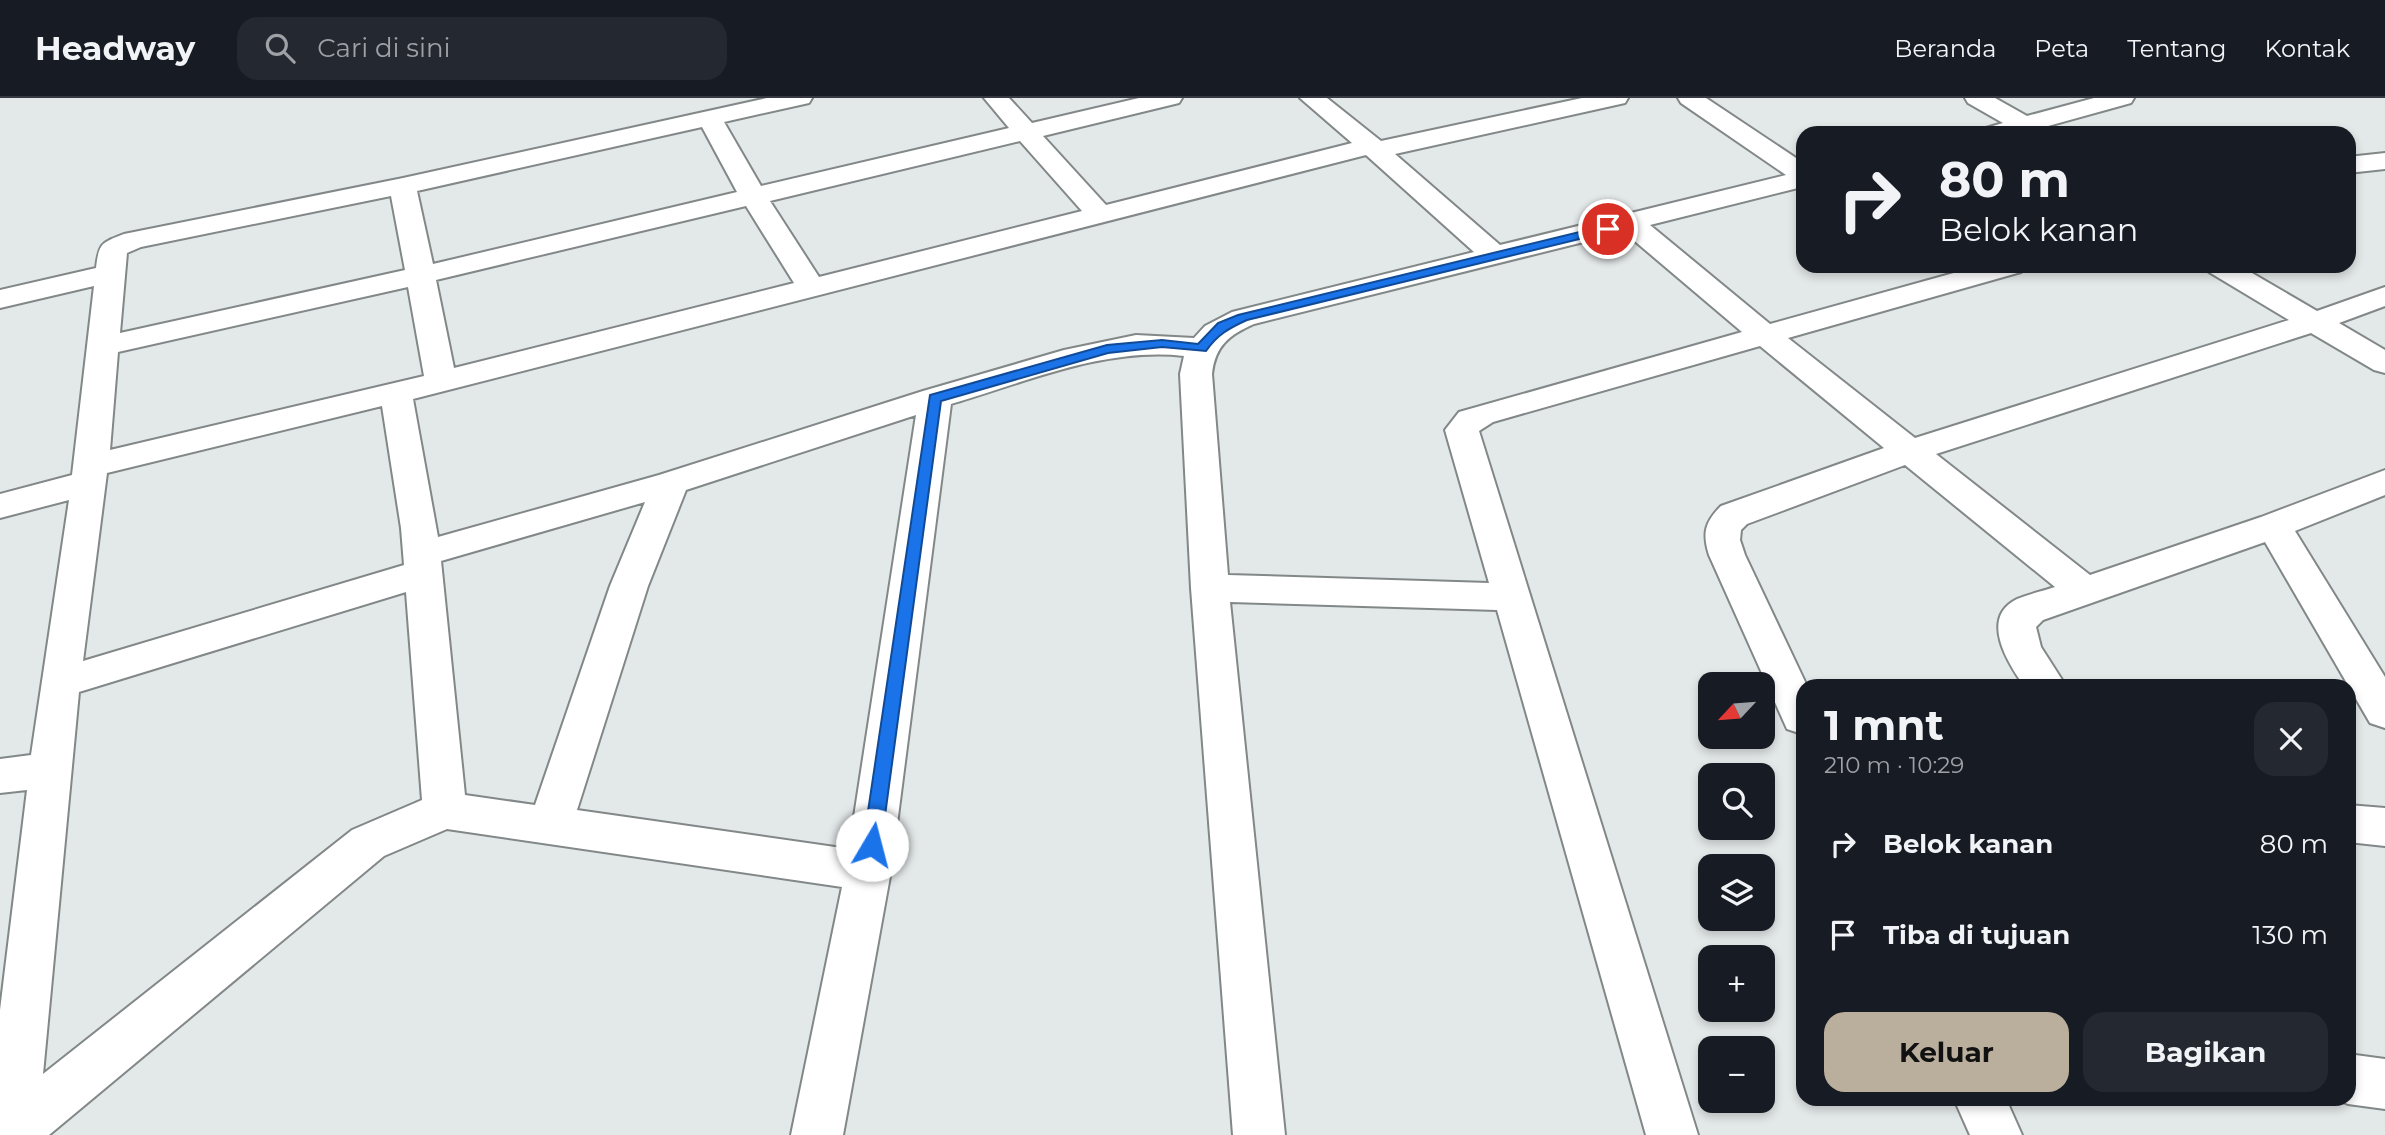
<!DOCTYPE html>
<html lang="id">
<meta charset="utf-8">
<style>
:root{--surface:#171b24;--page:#242831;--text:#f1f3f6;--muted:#9ea1a6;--line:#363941;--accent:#baae9c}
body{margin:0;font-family:Montserrat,sans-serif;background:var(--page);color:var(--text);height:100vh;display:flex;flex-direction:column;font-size:26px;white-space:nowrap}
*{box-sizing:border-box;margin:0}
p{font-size:23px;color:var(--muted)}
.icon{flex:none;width:38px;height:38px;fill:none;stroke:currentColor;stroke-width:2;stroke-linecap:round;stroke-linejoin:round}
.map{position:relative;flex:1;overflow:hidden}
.side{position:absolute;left:1796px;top:581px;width:560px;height:427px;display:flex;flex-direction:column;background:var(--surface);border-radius:21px;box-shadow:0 4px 10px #0003}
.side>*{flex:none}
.banner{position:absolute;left:1796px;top:28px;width:560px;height:147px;border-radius:21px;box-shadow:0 4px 10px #0003;background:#171b24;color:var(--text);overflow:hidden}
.needle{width:46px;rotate:244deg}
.buttons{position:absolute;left:1698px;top:574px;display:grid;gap:14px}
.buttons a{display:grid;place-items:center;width:77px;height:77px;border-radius:14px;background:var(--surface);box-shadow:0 4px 10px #0003;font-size:35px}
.pin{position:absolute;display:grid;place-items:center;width:60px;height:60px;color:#fff;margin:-30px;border:4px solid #fff;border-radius:50%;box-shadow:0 2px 7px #0007}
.me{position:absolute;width:77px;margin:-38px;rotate:8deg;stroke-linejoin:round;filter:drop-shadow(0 0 5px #0008)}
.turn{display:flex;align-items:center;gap:24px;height:147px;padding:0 28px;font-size:32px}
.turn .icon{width:91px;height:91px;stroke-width:2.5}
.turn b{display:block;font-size:49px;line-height:60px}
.round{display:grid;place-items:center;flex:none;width:74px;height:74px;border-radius:21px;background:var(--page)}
.overview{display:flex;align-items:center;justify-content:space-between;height:119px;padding:0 28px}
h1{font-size:42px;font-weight:700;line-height:52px}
.cta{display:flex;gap:14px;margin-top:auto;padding:14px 28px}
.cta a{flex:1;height:80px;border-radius:21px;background:var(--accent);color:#111;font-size:28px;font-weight:700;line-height:80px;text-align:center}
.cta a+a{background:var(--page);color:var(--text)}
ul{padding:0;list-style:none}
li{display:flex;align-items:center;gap:21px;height:91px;padding:0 28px}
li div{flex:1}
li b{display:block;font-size:26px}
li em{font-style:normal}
header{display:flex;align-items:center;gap:42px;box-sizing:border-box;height:98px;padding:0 35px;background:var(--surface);border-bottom:2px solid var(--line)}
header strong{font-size:33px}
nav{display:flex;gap:38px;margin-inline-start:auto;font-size:24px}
.search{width:490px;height:63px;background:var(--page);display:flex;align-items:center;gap:18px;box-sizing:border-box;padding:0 24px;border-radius:21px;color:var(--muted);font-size:26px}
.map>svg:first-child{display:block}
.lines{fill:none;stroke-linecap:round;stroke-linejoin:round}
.minor-casing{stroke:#828787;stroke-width:4}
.minor{fill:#fff;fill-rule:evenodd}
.route{fill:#1a73e8;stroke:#114b97;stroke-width:2}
</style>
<header>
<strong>Headway</strong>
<div class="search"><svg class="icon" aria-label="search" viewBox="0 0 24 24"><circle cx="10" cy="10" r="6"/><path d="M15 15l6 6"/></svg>Cari di sini</div>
<nav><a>Beranda</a><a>Peta</a><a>Tentang</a><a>Kontak</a></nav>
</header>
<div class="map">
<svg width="2385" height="1037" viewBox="0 0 2385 1037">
<rect width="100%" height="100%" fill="#e3e8e8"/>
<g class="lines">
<defs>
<g id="minor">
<path d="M767,0h45l-3,5 -85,19 37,64 248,-58 -25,-30h25l23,25 107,-25h43l-3,5 -136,33 63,69 246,-62 -52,-45h27l54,43 201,-43h46l-3,5 -9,2 -221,49 105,91 286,-70 -105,-72 -3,-5h28l96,64v25l-152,38 120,99 209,-58h47l-5,6 -233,66 127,100 374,-118 -80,-48 -5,-6h36l77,45 68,-24v19l-46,17 46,27v23l-11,-3 -63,-37 -375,121 154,121 171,-58 124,-47v25l-90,36 90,146v51l-15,-5 -105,-181 -222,78 -7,7 5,20 25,39h-42c-16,-23 -45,-68 -7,-87 12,-5 26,-8 38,-12l-150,-122 -158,59 -6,6 -1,10 5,15 62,131h-5v48l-15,-5 -78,-174c-7,-22 -4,-33 12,-49l163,-58 -124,-102 -267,76 -14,9 219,704h-52l-149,-525 -267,-8 55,533h-52l-42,-547 -11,-214 4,-18c-79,-9 -158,26 -233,48l-60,467 -48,264h-52l51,-248 -395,-58 -63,27 -335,279h-49v-125l27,-220 -27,3v-34l31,-4 38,-255 -69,18v-24l72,-19 22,-189 -94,22v-18l96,-22c3,-25 5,-25 28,-34l279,-56zM702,29l35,65 -304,72 -16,-73zM1020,43l62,70 -263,66 -49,-76zM1366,57l108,97 -242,60 -27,14 -11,12 -58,-3 -72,15 -141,41 -264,84 -221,62 -25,-138zM391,98l14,74 -285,63 7,-80 14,-6zM746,108l48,77 -340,85 -18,-88zM1624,134l118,100 -283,80 -14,18 44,153 -261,-8 -16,-201c3,-28 17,-39 42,-50zM408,189l16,89 -314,74 8,-98zM382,308l19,122 3,37 -321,96 24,-188zM916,317l-67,434 -272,-39 71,-224 38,-96zM645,404l-35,84 -75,219 -70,-10 -24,-234zM406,494l16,208 -70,30 -309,244 36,-382z"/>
<polygon points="1965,0 1995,0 2027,18 2094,0 2134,0 2131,5 2023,35 1982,35 1986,30 2003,25 1968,5"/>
<polygon points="2385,55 2385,71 2348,75 2348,59"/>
<polygon points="2348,707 2385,710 2385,748 2348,744"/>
<polygon points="2348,956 2385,961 2385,1011 2348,1006 2336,1001 2348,1001"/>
<polygon points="1954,1001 2006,1001 2022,1037 1970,1037"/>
</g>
</defs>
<use href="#minor" class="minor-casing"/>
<use href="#minor" class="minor"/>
</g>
<path class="route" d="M1608,127l6,4 -2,2 -365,89c-18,8 -30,15 -41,31l-44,-4 -54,6 -167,48 -60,444 -2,5 -7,3 -7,-3 -2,-5 67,-450 177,-50 55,-5 36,4 20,-21 20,-8z"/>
</svg>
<div class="buttons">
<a><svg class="needle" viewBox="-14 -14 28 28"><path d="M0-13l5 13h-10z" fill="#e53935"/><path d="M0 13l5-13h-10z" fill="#9ea1a6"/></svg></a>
<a><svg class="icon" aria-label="search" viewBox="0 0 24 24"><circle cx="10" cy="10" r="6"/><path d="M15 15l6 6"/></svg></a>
<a><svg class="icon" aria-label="layers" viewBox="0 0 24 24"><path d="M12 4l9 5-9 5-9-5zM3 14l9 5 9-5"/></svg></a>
<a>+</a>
<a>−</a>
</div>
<div class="pin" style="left:1608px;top:131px;background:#d93025"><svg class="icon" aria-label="arrive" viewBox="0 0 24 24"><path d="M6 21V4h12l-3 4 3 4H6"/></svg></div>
<svg class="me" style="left:872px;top:747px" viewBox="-20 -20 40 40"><circle r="19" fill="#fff"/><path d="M0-13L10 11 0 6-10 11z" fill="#1a73e8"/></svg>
<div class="banner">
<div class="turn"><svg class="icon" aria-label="right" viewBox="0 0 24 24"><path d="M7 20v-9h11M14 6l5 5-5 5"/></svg><div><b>80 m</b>Belok kanan</div></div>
</div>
<section class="side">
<div class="overview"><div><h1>1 mnt</h1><p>210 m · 10:29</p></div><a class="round"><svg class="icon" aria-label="close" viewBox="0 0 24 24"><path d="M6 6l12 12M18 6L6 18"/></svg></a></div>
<ul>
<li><svg class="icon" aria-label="right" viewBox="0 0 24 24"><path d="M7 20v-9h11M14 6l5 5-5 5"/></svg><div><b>Belok kanan</b></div><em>80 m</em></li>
<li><svg class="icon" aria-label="arrive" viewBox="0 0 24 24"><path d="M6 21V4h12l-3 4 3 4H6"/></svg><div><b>Tiba di tujuan</b></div><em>130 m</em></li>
</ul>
<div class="cta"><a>Keluar</a><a>Bagikan</a></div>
</section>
</div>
